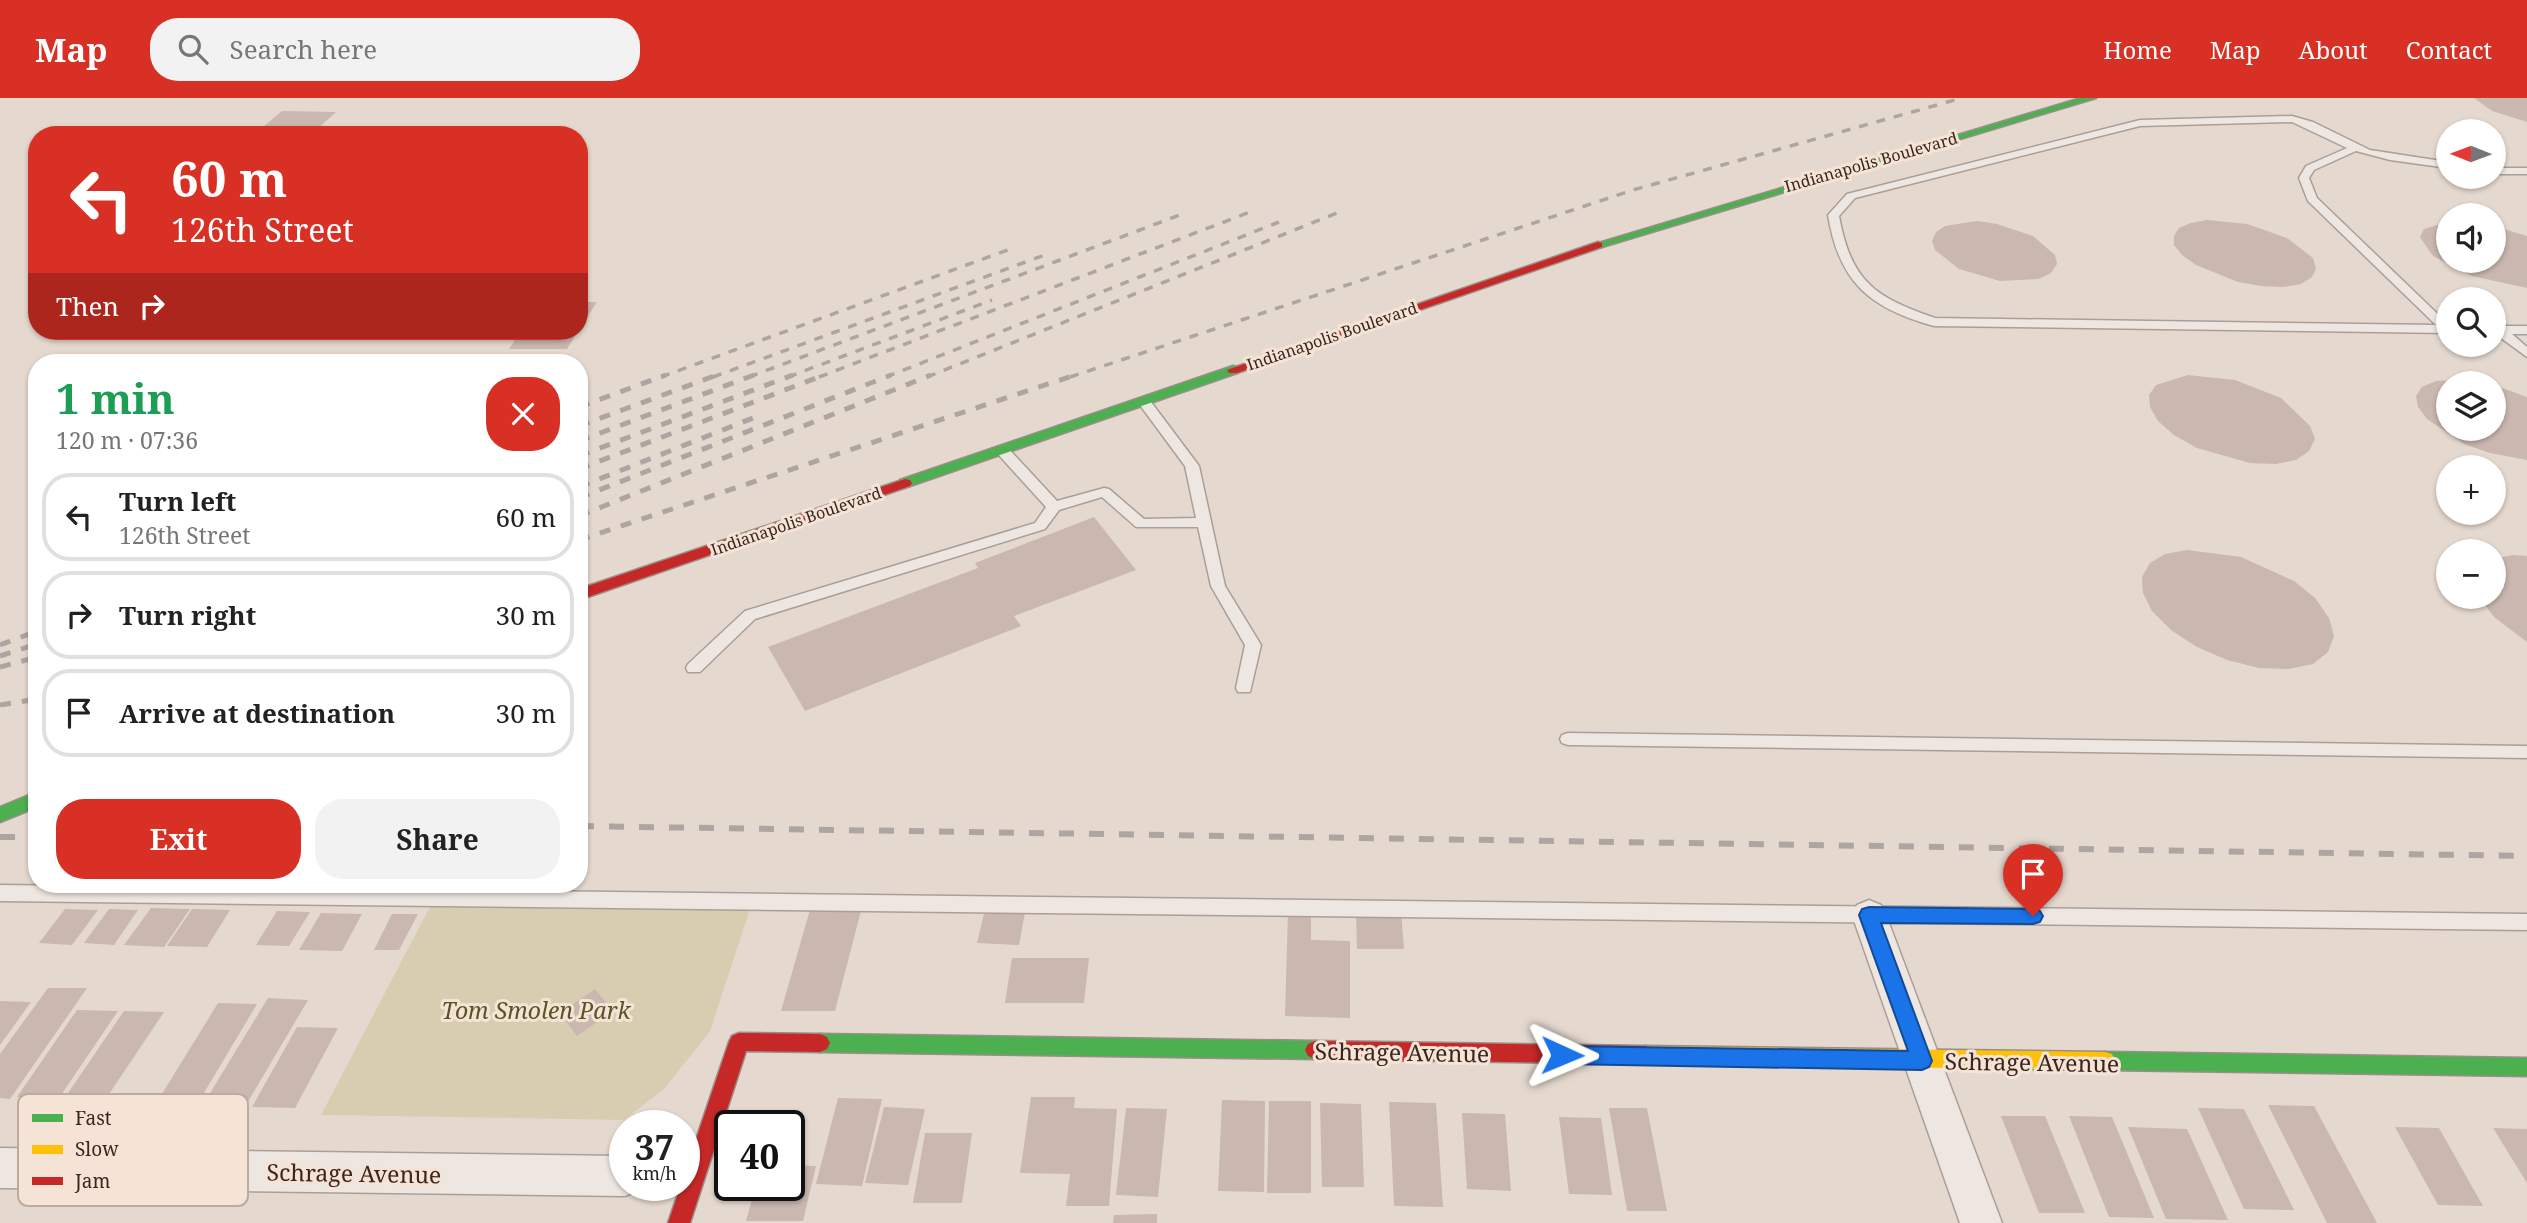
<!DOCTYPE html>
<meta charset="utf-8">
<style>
:root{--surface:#fff;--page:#f2f2f2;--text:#222;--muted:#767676;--line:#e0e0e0;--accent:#d93025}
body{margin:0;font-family:"Noto Serif",serif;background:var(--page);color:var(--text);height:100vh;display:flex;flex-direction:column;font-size:26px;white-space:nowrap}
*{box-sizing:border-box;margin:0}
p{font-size:23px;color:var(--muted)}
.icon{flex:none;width:38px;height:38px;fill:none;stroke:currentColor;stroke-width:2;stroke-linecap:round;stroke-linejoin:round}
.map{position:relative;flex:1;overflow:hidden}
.drawer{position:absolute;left:28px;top:256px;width:560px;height:539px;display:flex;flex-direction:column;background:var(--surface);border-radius:28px;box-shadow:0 2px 5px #0004}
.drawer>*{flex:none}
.hud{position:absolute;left:28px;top:28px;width:560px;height:214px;border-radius:28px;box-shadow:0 2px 5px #0004;background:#d93025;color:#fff;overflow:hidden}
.needle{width:46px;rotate:271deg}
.fabs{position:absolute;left:2436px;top:21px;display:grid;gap:14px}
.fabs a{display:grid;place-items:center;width:70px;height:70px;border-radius:50%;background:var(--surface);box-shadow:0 2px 5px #0004;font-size:35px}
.speed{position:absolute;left:609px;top:1012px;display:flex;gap:14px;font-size:35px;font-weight:700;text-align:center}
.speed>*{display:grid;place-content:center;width:91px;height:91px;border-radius:50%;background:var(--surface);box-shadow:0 2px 5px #0004;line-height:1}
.speed small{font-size:18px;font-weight:400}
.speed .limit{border:4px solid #111;border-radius:10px;background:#fff;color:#111}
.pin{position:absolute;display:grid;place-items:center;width:60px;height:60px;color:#fff;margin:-72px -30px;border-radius:50% 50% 50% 0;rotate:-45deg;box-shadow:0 0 7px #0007}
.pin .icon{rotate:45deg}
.me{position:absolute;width:77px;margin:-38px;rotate:91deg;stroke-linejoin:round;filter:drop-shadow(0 0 5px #0008)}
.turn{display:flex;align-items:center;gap:24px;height:147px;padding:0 28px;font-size:32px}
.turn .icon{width:91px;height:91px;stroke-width:2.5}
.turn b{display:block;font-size:49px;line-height:60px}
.then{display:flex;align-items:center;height:66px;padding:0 28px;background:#0003;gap:14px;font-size:26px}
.round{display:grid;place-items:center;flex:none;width:74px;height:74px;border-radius:28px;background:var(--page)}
.overview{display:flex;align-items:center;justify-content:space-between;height:119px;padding:0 28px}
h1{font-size:42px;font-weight:700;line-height:52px;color:#1e9e55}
.primary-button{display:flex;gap:14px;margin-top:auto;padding:14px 28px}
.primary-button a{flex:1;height:80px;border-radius:28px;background:var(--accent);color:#fff;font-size:28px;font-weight:700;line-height:80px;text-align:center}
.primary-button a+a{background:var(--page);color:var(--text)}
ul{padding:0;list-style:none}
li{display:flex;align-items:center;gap:21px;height:88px;margin:0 14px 10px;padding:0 14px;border:4px solid var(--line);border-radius:28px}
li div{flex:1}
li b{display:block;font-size:26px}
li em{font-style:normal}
header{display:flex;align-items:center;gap:42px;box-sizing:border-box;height:98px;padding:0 35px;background:var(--accent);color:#fff}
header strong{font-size:33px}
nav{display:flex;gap:38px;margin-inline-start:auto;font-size:24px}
.search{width:490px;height:63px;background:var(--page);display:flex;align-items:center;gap:18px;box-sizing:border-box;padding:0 24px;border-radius:28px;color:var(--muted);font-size:26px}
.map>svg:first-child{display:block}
.green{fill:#d7ceb2}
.building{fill:#c9b7b0}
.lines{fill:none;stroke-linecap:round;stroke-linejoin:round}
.lane-casing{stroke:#aa9f98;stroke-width:3}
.street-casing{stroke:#aa9f98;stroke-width:3}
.fast-casing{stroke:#9a8e88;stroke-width:3}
.slow-casing{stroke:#9a8e88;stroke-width:3}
.jam-casing{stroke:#9a8e88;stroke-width:3}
.lane{fill:#eee6e0;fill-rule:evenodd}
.street{fill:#eee6e0;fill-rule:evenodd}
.fast{fill:#4caf50;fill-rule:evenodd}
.slow{fill:#ffc107;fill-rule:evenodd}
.jam{fill:#c62828;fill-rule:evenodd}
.rail-far2{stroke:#ada5a1;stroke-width:3.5;stroke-dasharray:9 9;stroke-linecap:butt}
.rail-far1{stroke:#ada5a1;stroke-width:5;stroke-dasharray:11 11;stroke-linecap:butt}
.rail{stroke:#ada5a1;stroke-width:6;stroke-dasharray:15 15;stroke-linecap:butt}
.route{fill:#1a73e8;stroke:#114b97;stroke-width:2}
.labels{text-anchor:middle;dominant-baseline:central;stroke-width:6;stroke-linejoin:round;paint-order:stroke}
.far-street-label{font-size:16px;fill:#3a251f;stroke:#f5e4d6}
.near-park-label{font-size:23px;font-style:italic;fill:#565526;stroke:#f5e4d6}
.near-street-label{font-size:23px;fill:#3a251f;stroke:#f5e4d6}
.key{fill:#f5e4d6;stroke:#bdab9f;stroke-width:2}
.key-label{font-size:19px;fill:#3a251f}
</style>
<header>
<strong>Map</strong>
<div class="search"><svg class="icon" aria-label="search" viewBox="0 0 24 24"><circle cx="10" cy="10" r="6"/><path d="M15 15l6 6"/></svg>Search here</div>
<nav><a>Home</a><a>Map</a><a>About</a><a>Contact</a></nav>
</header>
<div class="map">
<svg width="2527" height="1125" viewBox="0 0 2527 1125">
<rect width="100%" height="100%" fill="#e5d9cf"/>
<polygon class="green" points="434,801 752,805 710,933 665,990 624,1022 321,1017"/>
<g class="building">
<polygon points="2474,0 2527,0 2527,24 2492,13"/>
<polygon points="282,13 336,14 317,31 262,30"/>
<polygon points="2207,122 2247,126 2287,140 2313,160 2316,171 2312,179 2301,186 2283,189 2261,188 2238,184 2196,167 2182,157 2174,147 2174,138 2179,130 2191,125"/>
<polygon points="1977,123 1997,126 2033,138 2055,157 2057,166 2051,175 2039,181 2000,183 1959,171 1935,152 1932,143 1936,134 1945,128"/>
<polygon points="2448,124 2448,163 2494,163 2494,128 2527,138 2527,190 2472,178 2433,158 2420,139 2424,131"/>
<polygon points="579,204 597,204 579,232"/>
<polygon points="521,233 578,233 567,251 509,251"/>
<polygon points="2188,277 2235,282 2281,300 2310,328 2315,341 2309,353 2296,362 2276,366 2250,365 2197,350 2174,337 2158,323 2150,309 2149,297 2156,287"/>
<polygon points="2456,282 2474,285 2448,285 2448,331 2494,331 2494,287 2527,299 2527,362 2490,355 2464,346 2427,321 2418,309 2416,298 2422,289 2436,283"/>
<polygon points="1094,419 1136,472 1014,518 1021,528 805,613 768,549 978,470 975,465"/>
<polygon points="2187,452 2241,459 2294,483 2315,500 2329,520 2334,538 2328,554 2313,566 2289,571 2259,570 2227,562 2197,549 2171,532 2152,513 2143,495 2142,479 2150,465 2165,456"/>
<polygon points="2513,457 2527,458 2527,544 2494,519 2479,499 2494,499 2494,461"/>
<polygon points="813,801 864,801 835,913 781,913"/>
<polygon points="986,808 1026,809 1019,847 977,845"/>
<polygon points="151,810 190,811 164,849 124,847"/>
<polygon points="65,811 98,812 72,847 39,845"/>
<polygon points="109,811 138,812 114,847 84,845"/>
<polygon points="192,811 230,812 207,849 167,848"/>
<polygon points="277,813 310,814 289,848 256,847"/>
<polygon points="1356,813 1401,813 1404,851 1357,851"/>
<polygon points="1288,814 1311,814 1311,842 1350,843 1350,920 1285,918"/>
<polygon points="321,815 362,816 342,853 299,852"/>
<polygon points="392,816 418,816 399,852 374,852"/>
<polygon points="1012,860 1089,860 1084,905 1005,905"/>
<polygon points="48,890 87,890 10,1001 0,1000 0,956"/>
<polygon points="595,891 613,913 577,938 560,915"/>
<polygon points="268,900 308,902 246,1007 204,1005"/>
<polygon points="0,903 31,904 0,947"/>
<polygon points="218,905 257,906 198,1005 157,1004"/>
<polygon points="77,912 118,913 59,1000 17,999"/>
<polygon points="124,913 164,914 105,1002 64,1001"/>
<polygon points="297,929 338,930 295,1010 252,1009"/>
<polygon points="1031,999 1075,999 1074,1010 1117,1011 1109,1108 1066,1108 1070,1076 1020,1075"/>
<polygon points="838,1000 882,1001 862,1088 816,1086"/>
<polygon points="1222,1002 1265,1003 1264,1094 1218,1093"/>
<polygon points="1269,1003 1311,1003 1311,1095 1267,1095"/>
<polygon points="1389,1004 1436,1005 1443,1109 1394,1108"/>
<polygon points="1320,1005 1361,1006 1364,1089 1322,1089"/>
<polygon points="2268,1007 2314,1008 2377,1125 2327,1125"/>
<polygon points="884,1009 925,1011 908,1087 865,1085"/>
<polygon points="1126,1010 1167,1011 1158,1099 1116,1097"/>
<polygon points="1609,1010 1647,1010 1667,1113 1627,1113"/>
<polygon points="2198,1010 2244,1011 2294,1112 2244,1111"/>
<polygon points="1462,1015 1505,1016 1511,1093 1467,1091"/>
<polygon points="2001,1018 2045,1018 2085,1115 2039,1115"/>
<polygon points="2069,1018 2112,1019 2154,1120 2109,1119"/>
<polygon points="1559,1019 1601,1020 1612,1097 1569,1096"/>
<polygon points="2128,1029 2187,1031 2228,1122 2166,1121"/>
<polygon points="2395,1029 2439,1030 2483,1108 2438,1107"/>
<polygon points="2493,1030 2527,1031 2527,1085"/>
<polygon points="925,1035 972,1035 962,1105 913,1105"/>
<polygon points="789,1067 816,1068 803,1123 746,1123 756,1087 789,1087"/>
<polygon points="1157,1116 1157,1125 1113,1125 1114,1117"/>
</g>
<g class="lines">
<defs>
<g id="lane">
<path d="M2292,18l21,6 57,28 78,12v6l-58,-8 -34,-9 -42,19 -5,8 8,20 131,126v9l-514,-7c-65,-18 -95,-44 -106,-111l19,-21 293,-74zM2292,24l55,26 -41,18 -7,12 9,23 128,124 -501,-7c-61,-21 -84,-37 -96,-102l16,-18 285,-72z"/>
<rect x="2494" y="70" width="33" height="6"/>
<polygon points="2527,228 2527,236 2512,236 2527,249 2527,259 2494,235 2494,229 2498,228"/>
<polygon points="1143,299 1148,300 1199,368 1225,488 1261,547 1250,594 1238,594 1236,590 1245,547 1211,488 1198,429 1136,429 1102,399 1059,412 1045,431 755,521 700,574 688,574 686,570 688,566 745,513 1035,425 1046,409 997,355 995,352 997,349 1007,349 1057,403 1104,390 1109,391 1144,421 1196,420 1185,368 1137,303"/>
<polygon points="1568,635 2527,648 2527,660 1568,647 1562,645 1560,641 1562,637"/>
<polygon points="0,787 2527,816 2527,832 0,803"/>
</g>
<g id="street">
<polygon points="1869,802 1881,807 1886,817 2002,1125 1960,1125 1852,817 1857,807"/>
<polygon points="0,1050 625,1058 625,1087 641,1087 639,1092 625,1098 0,1090"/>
</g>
<g id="fast">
<polygon points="2081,0 2096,0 1602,149 1592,147"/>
<polygon points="1233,268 1237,269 1237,275 910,388 900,388 898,385 900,382"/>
<polygon points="37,694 37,709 0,724 0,709"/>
<polygon points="820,936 1315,943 1322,946 1325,952 1322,958 1315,961 820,954 813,951 810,945 813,939"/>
<polygon points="2105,954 2527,960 2527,978 2105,972 2098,970 2095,963 2098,956"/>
</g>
<polygon id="slow" points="1645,948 2105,954 2112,956 2115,963 2112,970 2105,972 1645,966 1638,963 1635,957 1638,951"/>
<g id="jam">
<polygon points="1598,144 1602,145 1602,149 1237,275 1229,275 1227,272"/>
<polygon points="905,381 910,382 912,385 910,388 579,502 579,491"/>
<polygon points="739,935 820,936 827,939 830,945 827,951 820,954 746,953 690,1125 668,1125 681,1087 684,1087 684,1077 729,944 732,938"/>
<polygon points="1315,943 1645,948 1652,951 1655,957 1652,963 1645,966 1315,961 1308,958 1305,952 1308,946"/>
</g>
</defs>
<use href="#lane" class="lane-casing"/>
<use href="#street" class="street-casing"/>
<use href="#fast" class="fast-casing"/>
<use href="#slow" class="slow-casing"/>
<use href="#jam" class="jam-casing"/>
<use href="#lane" class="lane"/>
<use href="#street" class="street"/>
<use href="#fast" class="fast"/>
<use href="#slow" class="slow"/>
<use href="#jam" class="jam"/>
<g class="rail-far2">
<polyline points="661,279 1013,150"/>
<polyline points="713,279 1050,155"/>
<polyline points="749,279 1185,115"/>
<polyline points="788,279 992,202"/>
<polyline points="819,279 1250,114"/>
<polyline points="886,279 1279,124"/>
<polyline points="927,279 1342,113"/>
<polyline points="1070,279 1633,92 1962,0"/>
</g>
<g class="rail-far1">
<polyline points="579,309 666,277"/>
<polyline points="579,328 717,277"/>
<polyline points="579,343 754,277"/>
<polyline points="579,358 793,277"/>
<polyline points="579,371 824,277"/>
<polyline points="579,389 758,318"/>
<polyline points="579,400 891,277"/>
<polyline points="579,418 931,277"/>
<polyline points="579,442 1075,277"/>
<polyline points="0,547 37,533"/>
<polyline points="0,558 37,546"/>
<polyline points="0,569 37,559"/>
<polyline points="0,607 37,601"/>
</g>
<g class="rail">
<polyline points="579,728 2527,758"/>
<polyline points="0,739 37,739"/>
</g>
</g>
<polygon class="route" points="1869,809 2033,811 2040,813 2043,818 2040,824 2033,826 1881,825 1932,963 1929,969 1922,972 1562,966 1555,963 1552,957 1555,950 1562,948 1908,953 1859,817 1862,811"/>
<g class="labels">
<g class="far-street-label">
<text transform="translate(1871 64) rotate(-16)">Indianapolis Boulevard</text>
<text transform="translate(1332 238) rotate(-19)">Indianapolis Boulevard</text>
<text transform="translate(796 423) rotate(-19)">Indianapolis Boulevard</text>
</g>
<g class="near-park-label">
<text x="536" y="912">Tom Smolen Park</text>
</g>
<g class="near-street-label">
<text transform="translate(1402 954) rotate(1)">Schrage Avenue</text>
<text transform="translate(2032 964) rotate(1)">Schrage Avenue</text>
<text transform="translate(354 1075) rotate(1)">Schrage Avenue</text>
</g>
</g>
<rect x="18" y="996" width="230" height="112" rx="10" class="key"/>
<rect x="32" y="1016" width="31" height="8" fill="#4caf50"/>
<rect x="32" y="1047" width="31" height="9" fill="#ffc107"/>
<rect x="32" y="1079" width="31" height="8" fill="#c62828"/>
<g class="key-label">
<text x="75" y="1027">Fast</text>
<text x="75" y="1058">Slow</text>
<text x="75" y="1090">Jam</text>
</g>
</svg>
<div class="fabs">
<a><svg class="needle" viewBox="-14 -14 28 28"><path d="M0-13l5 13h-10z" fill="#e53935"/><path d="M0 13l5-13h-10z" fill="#767676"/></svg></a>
<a><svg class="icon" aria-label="sound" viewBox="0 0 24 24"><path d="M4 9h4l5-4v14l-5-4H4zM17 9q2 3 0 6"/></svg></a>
<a><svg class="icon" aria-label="search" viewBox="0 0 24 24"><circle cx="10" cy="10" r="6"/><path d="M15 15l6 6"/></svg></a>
<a><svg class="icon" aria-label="layers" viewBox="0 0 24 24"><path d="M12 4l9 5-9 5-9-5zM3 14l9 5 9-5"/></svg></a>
<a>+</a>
<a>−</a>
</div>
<div class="speed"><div>37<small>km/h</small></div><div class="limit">40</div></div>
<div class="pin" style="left:2033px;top:818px;background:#d93025"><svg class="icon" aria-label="arrive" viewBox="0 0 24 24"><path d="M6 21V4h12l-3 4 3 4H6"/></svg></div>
<svg class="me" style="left:1562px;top:957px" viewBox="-20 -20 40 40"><path d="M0-17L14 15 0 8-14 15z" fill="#1a73e8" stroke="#fff" stroke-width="4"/></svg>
<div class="hud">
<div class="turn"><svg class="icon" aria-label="left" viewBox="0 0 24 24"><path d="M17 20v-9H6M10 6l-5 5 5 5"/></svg><div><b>60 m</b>126th Street</div></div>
<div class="then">Then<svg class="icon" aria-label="right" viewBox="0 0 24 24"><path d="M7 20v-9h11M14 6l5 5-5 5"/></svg></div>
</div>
<section class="drawer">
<div class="overview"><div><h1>1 min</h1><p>120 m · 07:36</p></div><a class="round" style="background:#d93025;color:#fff"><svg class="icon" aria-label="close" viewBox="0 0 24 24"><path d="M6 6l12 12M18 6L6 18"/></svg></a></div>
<ul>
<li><svg class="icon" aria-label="left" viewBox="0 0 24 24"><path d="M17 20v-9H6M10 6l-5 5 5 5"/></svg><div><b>Turn left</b><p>126th Street</p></div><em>60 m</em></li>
<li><svg class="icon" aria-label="right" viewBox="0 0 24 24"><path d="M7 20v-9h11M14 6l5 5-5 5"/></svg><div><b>Turn right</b></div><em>30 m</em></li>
<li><svg class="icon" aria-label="arrive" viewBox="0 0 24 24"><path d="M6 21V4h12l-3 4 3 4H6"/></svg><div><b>Arrive at destination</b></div><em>30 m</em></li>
</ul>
<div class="primary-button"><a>Exit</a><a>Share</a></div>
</section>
</div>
